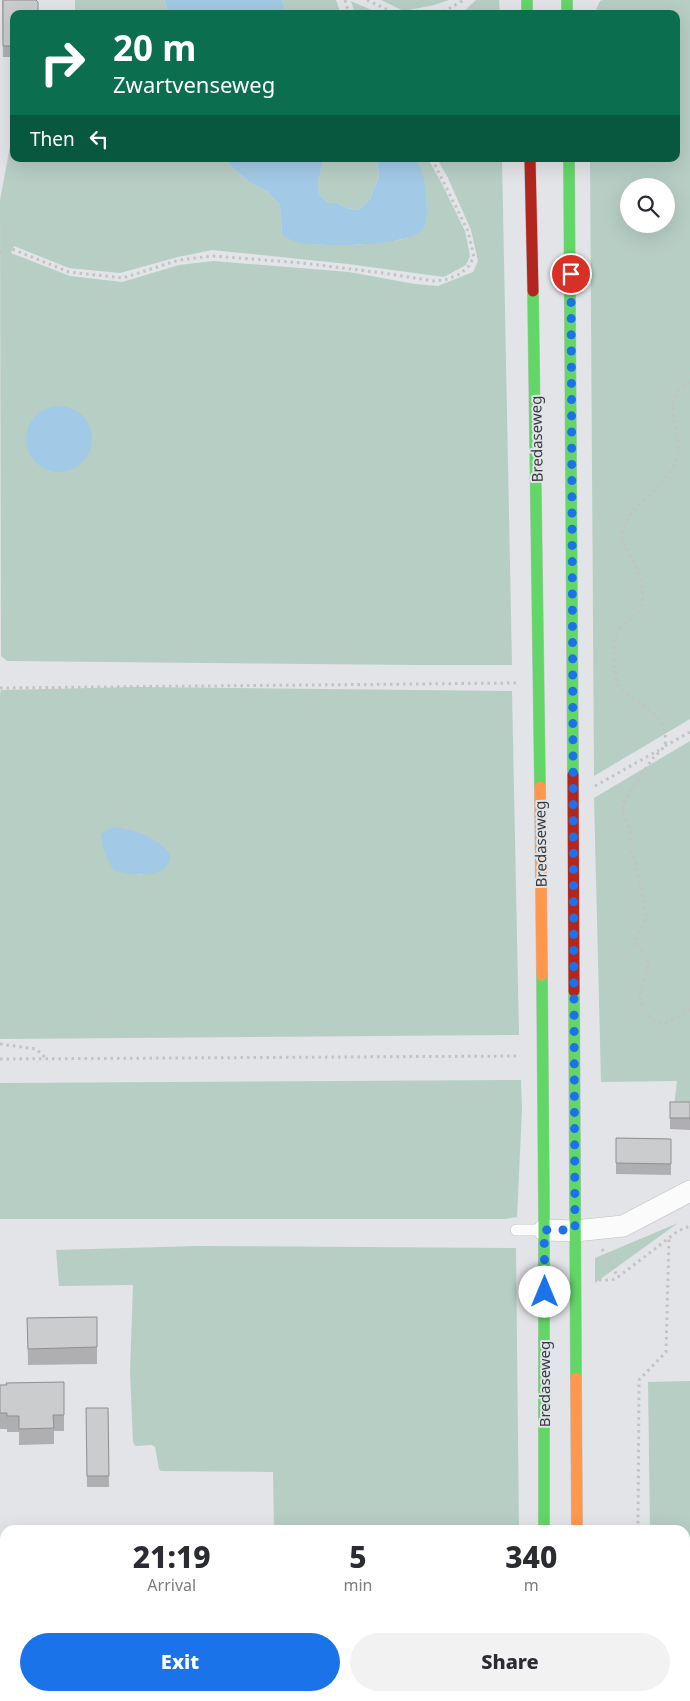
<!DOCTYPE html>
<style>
:root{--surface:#fff;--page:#f2f2f3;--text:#2b2b33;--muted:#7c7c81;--accent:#1a73e8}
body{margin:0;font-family:"Noto Sans",sans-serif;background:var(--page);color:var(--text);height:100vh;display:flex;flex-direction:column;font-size:19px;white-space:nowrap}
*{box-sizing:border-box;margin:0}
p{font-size:16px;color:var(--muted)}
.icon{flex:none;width:28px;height:28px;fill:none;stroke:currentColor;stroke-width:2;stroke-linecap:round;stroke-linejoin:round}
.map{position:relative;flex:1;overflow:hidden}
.sheet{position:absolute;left:0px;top:1525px;width:690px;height:176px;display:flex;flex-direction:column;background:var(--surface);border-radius:15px 15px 0 0;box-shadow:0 5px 20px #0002}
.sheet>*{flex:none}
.hud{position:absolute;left:10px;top:10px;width:670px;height:152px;border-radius:10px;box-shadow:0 5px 20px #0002;background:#0b6e4f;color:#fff;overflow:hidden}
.controls{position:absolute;left:620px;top:178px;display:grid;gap:10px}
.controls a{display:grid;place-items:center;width:55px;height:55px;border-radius:50%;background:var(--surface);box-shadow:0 5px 20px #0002;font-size:25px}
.pin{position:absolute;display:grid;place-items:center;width:42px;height:42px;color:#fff;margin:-21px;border:2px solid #fff;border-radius:50%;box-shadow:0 1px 5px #0007}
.me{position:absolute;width:55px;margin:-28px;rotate:0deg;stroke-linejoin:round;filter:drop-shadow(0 0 4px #0008)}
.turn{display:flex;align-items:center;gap:18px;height:105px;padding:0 20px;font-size:22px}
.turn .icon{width:65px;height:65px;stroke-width:2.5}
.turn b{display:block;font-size:35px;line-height:42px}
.then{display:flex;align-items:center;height:48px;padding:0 20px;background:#0003;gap:10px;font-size:19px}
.eta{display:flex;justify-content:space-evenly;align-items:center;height:85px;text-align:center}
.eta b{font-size:30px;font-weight:800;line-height:35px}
.button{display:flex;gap:10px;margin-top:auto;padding:10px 20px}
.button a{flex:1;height:58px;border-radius:30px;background:var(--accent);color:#fff;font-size:20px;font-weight:800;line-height:58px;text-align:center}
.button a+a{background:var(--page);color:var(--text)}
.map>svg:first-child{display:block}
.green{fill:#b7cec5;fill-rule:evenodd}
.water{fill:#a2c9e5}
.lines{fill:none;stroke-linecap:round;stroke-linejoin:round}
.lane-casing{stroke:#bfc0c3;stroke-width:12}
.street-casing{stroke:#bfc0c3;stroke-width:22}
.fast-casing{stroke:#bfc0c3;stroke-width:12}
.slow-casing{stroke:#bfc0c3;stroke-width:12}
.jam-casing{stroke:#bfc0c3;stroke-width:12}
.path{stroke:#c2c3c3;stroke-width:3;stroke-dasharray:2.5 4;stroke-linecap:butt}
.lane{stroke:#fbfbfb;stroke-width:11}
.street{stroke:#fbfbfb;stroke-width:21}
.fast{stroke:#63d668;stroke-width:11}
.slow{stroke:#ff974d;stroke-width:11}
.jam{stroke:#b3261e;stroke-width:11}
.wall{fill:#afafb1}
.building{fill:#cbccce;stroke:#8e8f90}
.route{stroke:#1a73e8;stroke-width:9;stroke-dasharray:0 16.2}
.labels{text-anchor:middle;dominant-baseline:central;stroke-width:4;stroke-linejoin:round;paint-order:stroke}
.street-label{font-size:15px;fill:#37393b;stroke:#e0e4e9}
</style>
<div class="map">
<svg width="690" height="1701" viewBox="0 0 690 1701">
<rect width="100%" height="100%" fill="#e2e4e7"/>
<g class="green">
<polygon points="75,0 164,0 169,14 75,14"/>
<polygon points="282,0 336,0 341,14 286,14"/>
<polygon points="381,0 449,0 434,5 404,11"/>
<polygon points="476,0 499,0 500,14 461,14"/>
<path d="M603,0h87v719l-96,57 -4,-617h86v-145h-82l6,-13zM629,186h37v38h-37z"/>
<polygon points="351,1 380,14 355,14"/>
<path d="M14,125v34h209l26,23 18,9 13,14 2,30 24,9 49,1 45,-5 24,-12c6,-22 1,-49 -8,-69h12l12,21 25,51 5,25 -4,9 -22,12 -96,-13 -136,-14 -34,7 -58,16 -51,-5 -55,-22 -3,7 59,23 52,6 57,-17 34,-4 136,11 66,12 23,2 35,-14 5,-11 -7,-31 -24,-54 -10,-17h65l10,506h-93l-412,-4 -6,-5 -1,-456z"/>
<polygon points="324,159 377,159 379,177 370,199 359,210 346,208 337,203 329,203 319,195 318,182"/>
<path d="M136,687l376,4 7,344 -519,4v-344l1,-5zM146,837l7,2 5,33 -21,3z"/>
<polygon points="690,741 690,1106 674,1106 677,1081 601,1082 594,798"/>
<polygon points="521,1080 522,1109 517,1217 505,1219 0,1219 0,1083"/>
<polygon points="678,1223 595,1283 595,1258"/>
<polygon points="197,1246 516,1248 519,1530 274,1530 273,1472 161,1471 159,1469 155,1447 152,1445 135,1446 133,1442 130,1372 133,1285 59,1286 56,1250"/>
<polygon points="690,1381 690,1701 614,1701 614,1696 685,1696 685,1530 650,1530 648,1382"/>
<polygon points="5,1654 5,1696 14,1696 15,1701 0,1701 0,1655"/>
<rect x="467" y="1696" width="52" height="5"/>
</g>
<g class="water">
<polygon points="164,0 282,0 286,14 169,14"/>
<path d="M223,159h101l-6,23 1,13 10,8h8l9,5 13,2 11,-11 9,-22 -2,-18h39c2,4 5,9 6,14 4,10 8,48 1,56 -16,18 -92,17 -116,15 -9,-1 -17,-4 -25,-9l-2,-30 -13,-14 -18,-9z"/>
<circle cx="59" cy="439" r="33"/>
<path d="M113,827c21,3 44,9 57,28 -1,26 -38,20 -55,16 -9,-12 -13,-22 -14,-37z"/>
</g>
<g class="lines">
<defs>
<polyline id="lane" points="516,1230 544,1230"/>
<polyline id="street" points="544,1230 575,1231 623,1226 690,1191"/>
<g id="fast">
<polyline points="527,0 527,14"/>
<polyline points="567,0 567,14"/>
<polyline points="569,159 573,775"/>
<polyline points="533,291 540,787"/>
<polyline points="542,975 544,1209 544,1530"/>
<polyline points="574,991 576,1378"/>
</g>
<g id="slow">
<polyline points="540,787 542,975"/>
<polyline points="576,1378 577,1530"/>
<polyline points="545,1696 545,1701"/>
</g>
<g id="jam">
<polyline points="530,159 533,291"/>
<polyline points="573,775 574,991"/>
<polyline points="578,1696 578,1701"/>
</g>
</defs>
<use href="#lane" class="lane-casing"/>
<use href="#street" class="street-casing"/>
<use href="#fast" class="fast-casing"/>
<use href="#slow" class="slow-casing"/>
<use href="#jam" class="jam-casing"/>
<g class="path">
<polyline points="345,0 349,14"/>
<polyline points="367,0 397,14"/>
<polyline points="437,14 443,12 464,0"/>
<polyline points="0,252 12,249 69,272 123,278 179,260 212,256 302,263 383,273 434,281 445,280 460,274 468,267 474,257 468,231 432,159"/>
<path d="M690,382c-32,13 -8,48 -12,72 -6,31 -43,46 -54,72 -7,13 6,26 11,38 4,10 8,23 8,33 -1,23 -13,18 -23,32 -8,11 -7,27 -5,40 1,6 1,13 5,18 13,18 43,22 45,48 1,3 1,8 -1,11 -2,4 -7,8 -10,11 -7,9 -28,39 -31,48 -2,10 5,17 7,25 1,6 -1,13 0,19 1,4 4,7 5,11 4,18 7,37 11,55 -2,11 -9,18 -10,28 4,7 10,10 12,19 2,22 -18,27 -1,51 4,6 9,10 16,10 7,0 18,-10 27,-13"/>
<polyline points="0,688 516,683"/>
<polyline points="665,746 690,732"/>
<polyline points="595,786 659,750"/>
<polyline points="0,1044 36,1049 47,1059"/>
<polyline points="0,1059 520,1056"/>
<polyline points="602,1249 618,1277"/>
<polyline points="599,1280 612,1280 618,1277 678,1231 690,1226"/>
<polyline points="637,1530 638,1526 639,1380 666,1352 669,1238"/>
<polyline points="610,1696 610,1701"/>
</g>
<use href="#lane" class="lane"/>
<use href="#street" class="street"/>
<use href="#fast" class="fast"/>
<use href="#slow" class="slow"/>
<use href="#jam" class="jam"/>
</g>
<g class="wall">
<polygon points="2,0 14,14 14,57 3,57"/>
<polygon points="670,1102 690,1102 690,1130 670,1129"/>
<polygon points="616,1138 671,1139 671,1175 616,1174"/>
<polygon points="97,1317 97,1364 28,1365 27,1318"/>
<polygon points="64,1382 64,1431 54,1431 54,1444 19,1445 19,1432 7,1432 7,1429 0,1429 0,1385"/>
<polygon points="86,1408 108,1408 109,1487 87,1487"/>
</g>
<g class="building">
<polygon points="3,0 36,0 38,2 38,14 14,14 14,46 3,46"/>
<rect x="670" y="1102" width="20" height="16"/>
<polygon points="616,1138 671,1139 671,1164 616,1163"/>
<polygon points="97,1317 97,1347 28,1349 27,1318"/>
<polygon points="64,1382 64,1415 53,1415 54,1428 19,1429 19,1416 7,1416 7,1413 0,1413 0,1385 7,1385 6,1383"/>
<polygon points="86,1408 108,1408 109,1476 87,1476"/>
</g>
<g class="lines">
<polyline class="route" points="545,1292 544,1230 575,1230 571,274"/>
</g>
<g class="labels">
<g class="street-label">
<text transform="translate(536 439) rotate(-91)">Bredaseweg</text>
<text transform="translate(540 844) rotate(-91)">Bredaseweg</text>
<text transform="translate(544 1384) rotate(-90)">Bredaseweg</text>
</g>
</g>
</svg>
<div class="controls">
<a><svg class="icon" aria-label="search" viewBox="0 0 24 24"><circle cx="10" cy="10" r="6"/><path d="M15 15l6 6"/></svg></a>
</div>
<div class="pin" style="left:571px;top:274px;background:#d93025"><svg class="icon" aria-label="arrive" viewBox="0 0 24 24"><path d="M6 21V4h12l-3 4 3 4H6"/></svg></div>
<svg class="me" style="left:545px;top:1292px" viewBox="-20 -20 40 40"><circle r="19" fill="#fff"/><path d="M0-13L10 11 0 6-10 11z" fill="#1a73e8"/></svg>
<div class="hud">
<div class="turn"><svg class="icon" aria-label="right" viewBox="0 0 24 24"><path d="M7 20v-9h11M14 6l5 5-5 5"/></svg><div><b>20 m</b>Zwartvenseweg</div></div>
<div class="then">Then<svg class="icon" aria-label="left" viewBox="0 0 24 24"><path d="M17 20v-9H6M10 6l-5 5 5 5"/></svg></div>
</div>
<section class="sheet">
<div class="eta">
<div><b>21:19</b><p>Arrival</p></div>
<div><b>5</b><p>min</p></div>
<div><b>340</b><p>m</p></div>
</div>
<div class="button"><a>Exit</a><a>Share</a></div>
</section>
</div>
